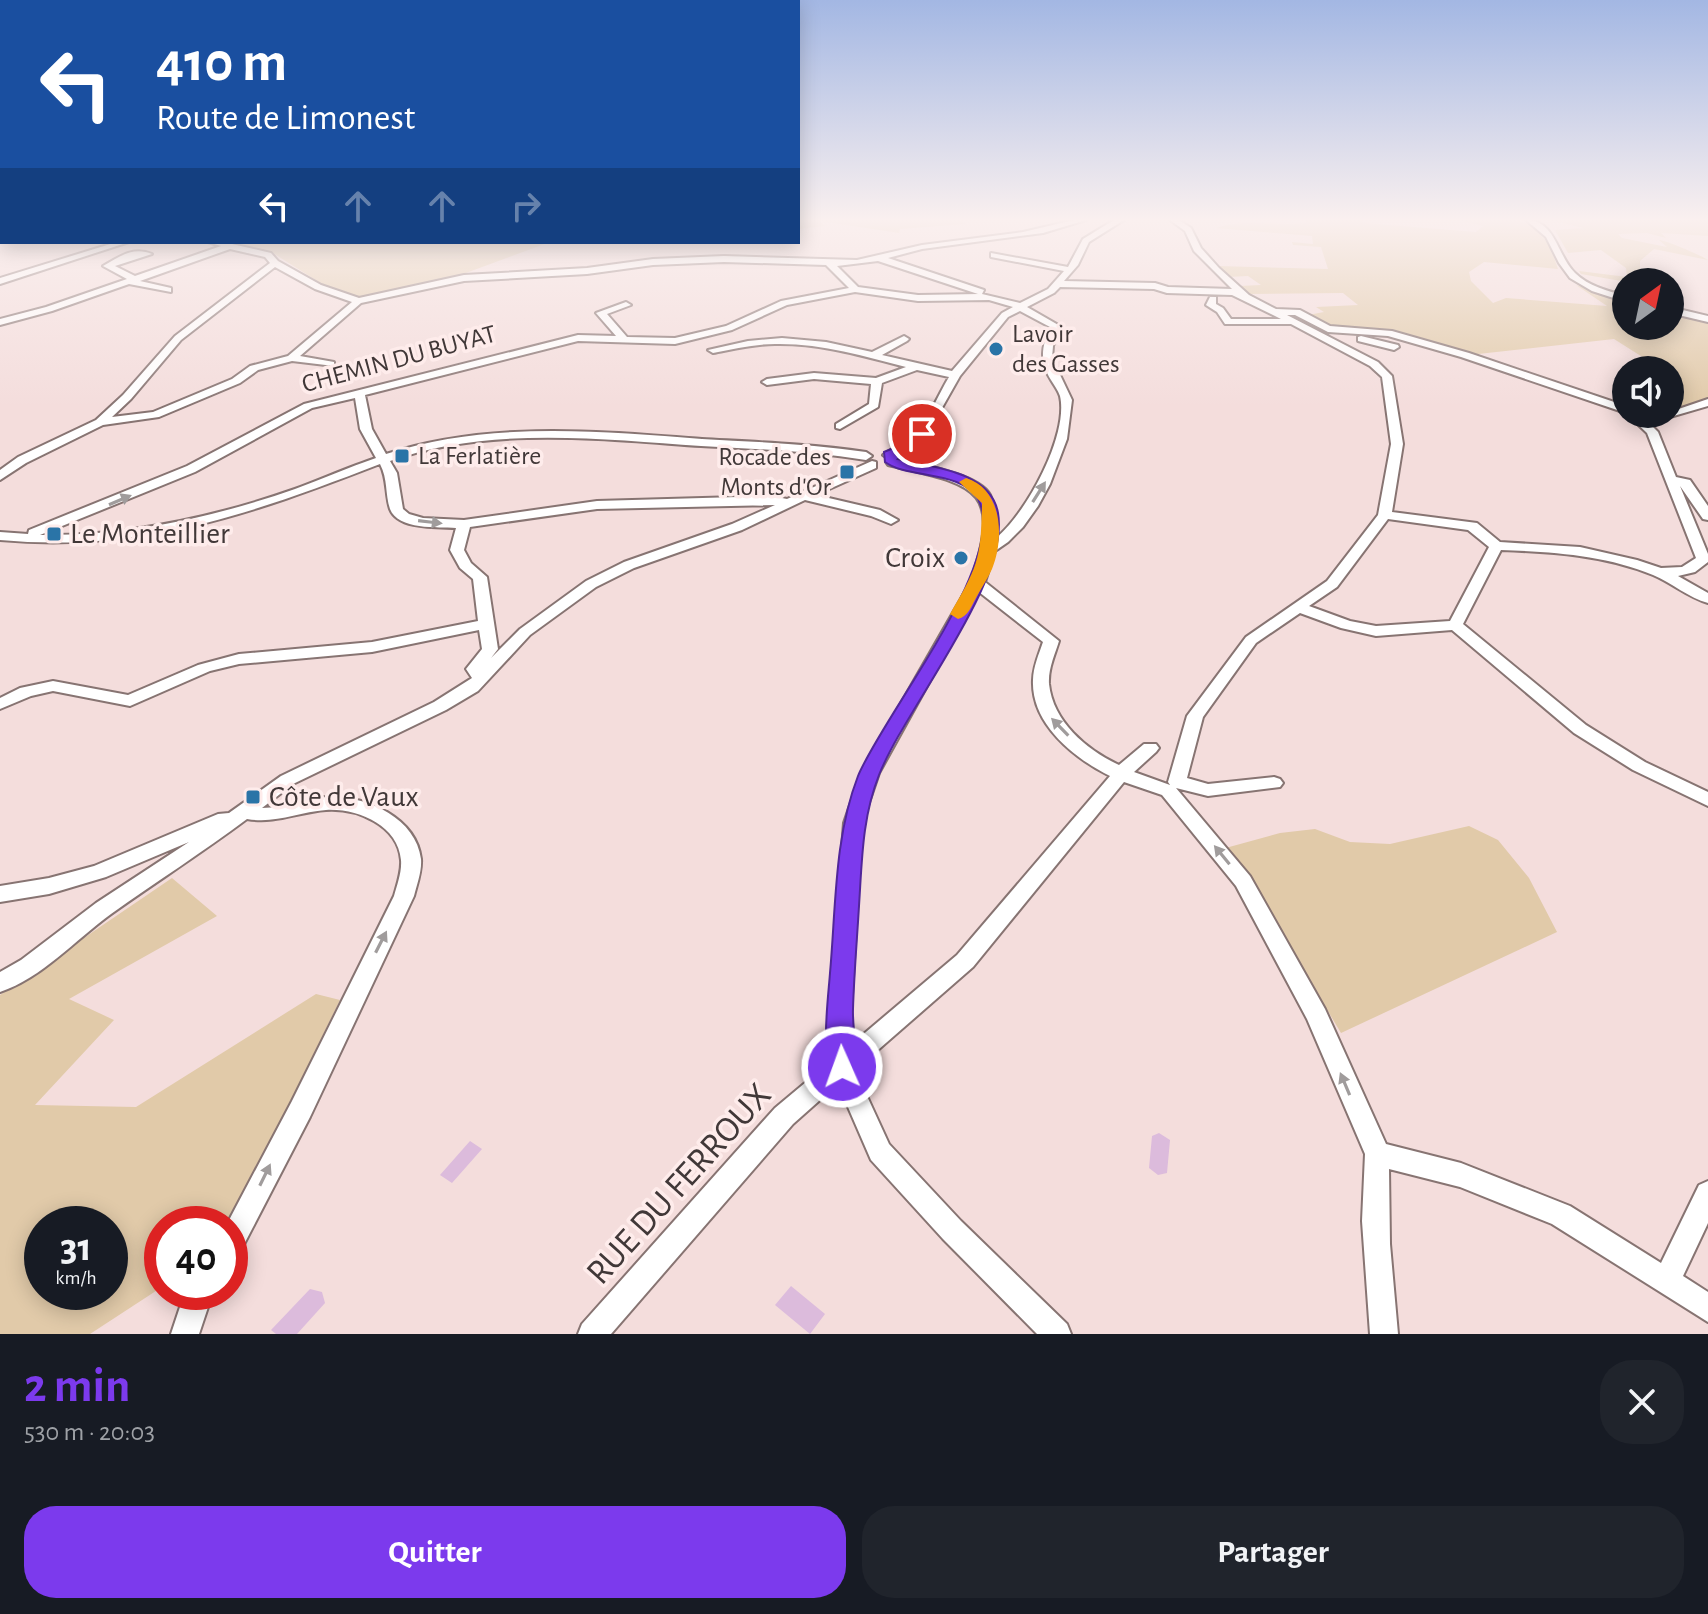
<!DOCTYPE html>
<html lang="fr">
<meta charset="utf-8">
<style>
:root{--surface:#171b24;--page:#20242c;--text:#f1f3f6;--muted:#9ea1a6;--accent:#7c3aed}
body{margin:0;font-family:"Alegreya Sans",sans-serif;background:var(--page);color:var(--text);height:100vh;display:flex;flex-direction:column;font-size:30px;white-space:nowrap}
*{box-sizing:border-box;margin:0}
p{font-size:26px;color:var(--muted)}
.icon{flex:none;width:44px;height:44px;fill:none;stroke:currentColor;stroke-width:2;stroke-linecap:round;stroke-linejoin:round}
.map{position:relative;height:1334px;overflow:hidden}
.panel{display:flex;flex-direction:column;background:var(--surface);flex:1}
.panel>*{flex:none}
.hud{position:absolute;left:0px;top:0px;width:800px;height:244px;box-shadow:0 4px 20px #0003;background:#1a4fa0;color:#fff;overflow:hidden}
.needle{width:52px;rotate:33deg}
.tools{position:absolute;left:1612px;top:268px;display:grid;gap:16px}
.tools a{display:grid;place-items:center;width:72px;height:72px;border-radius:50%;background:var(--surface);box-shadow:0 4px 20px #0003;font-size:40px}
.speed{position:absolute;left:24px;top:1206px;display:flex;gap:16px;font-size:40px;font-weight:700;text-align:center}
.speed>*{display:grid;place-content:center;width:104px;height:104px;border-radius:50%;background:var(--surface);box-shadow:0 4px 20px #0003;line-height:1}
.speed small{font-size:20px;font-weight:400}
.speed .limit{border:12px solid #d22;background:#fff;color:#111}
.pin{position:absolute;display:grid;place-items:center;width:68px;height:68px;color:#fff;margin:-34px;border:4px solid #fff;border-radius:50%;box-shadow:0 2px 8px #0007}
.me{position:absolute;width:88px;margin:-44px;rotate:358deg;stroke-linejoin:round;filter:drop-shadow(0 0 6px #0008)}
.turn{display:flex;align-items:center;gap:28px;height:168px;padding:0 24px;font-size:36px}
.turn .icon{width:104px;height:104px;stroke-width:2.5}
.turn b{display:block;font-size:56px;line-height:68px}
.lanes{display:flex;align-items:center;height:76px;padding:0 24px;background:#0003;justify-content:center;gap:40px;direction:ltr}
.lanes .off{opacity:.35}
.round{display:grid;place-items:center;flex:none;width:84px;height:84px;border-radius:32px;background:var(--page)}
.head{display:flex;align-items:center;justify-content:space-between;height:136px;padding:0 24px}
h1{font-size:48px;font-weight:700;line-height:60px;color:var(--accent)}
.button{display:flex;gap:16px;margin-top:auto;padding:16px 24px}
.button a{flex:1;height:92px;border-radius:32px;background:var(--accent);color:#fff;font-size:32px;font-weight:700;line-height:92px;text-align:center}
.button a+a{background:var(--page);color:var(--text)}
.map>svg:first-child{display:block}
.green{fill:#e1caa9;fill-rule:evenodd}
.water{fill:#dcbbdc}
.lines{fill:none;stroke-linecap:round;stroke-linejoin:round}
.minor-casing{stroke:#877472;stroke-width:4}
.minor{fill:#fff;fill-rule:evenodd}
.oneway{fill:#a09c9c}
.route{fill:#7c3aed;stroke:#51269a;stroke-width:2}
.slow{fill:#f59e0b}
.poi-dot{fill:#2a74a7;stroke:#feeceb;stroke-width:3}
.labels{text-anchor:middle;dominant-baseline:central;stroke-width:7;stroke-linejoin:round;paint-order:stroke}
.far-poi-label{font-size:26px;fill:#413838;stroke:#feeceb;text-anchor:start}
.far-street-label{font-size:26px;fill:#413838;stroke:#feeceb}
.poi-label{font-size:30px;fill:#413838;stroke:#feeceb;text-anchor:start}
.near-street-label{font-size:36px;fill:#413838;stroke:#feeceb}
</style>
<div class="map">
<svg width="1708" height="1334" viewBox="0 0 1708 1334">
<rect width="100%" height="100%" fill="#f4dddc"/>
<g class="green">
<polygon points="798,220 960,220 966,224 900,229 899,233 820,221 825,226 798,229"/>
<path d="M1305,220h56l3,3 112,9 7,-6 -24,-6c56,0 80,-11 99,49l-74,-7 -15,10 2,9 22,22 13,-5 101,8 -31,-21 50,17v24h44v-13l38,8v82l-38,9v-12l13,-1 -8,-10 -5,-1v-18h-7l-49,-31 -145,16 -77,-23 -62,-5 -22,-12 16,-3 -8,-5 42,-2 -15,-12 -95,1 -9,-8 22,-1 -13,-9 -20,1 -11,-11 111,3 -7,-22 -28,-2 -1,-3 21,2 -1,-8 -96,-8c30,-10 60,-1 90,-5z"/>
<path d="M1550,220h158v16l-47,-3 5,5 -19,-5 -29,1 4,4 45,9 -8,-7c7,0 45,17 49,20l-54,-11 -14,12v9l13,12h-26l-46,-8 -2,-3 48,6 -1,-9 -25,-18 -33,3 -13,-23 28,-2z"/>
<polygon points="246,242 550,242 455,277 358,298 322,284 273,253 241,245"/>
<polygon points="1469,826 1498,840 1529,878 1557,932 1341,1033 1267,909 1222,849 1280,833 1315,829 1350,842 1390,844"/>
<path d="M172,878l45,38 -148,83 45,21 -79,85 101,2 180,-113 24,6 -110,228v-4h-68v63l-72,47h-90v-339zM42,1224h68v68h-68z"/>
</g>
<g class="water">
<polygon points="1159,1133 1170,1140 1167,1173 1158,1175 1149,1168 1152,1136"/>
<polygon points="470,1141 482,1149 452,1183 440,1175"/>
<polygon points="791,1286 825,1314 810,1334 775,1305"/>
<polygon points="310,1289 322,1292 325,1303 297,1334 276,1334 271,1330"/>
</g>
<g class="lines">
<defs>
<g id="minor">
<path d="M1074,220h12l-43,13 -121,16 -34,9 96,32 -2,4 38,9 28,-14 16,-18 -73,-14v-4l77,14 15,-28 31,-19h10l-35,22 -11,23 -14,16 91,2 13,4 64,2 -38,-38 -9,-20 -15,-11h9l12,8 10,20 18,20 30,27 27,14 24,1 30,16 62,5 77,22 157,53v7l-165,-56 -73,-21 -60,-4 -33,-17h-8l91,47 14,14 11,68 -11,68 85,11 23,19 80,5 57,13 24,8 21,-1 14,-9 -49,-125 -20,-19h13l18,18 18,45 14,3 18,26v14l-5,-1 -23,-33 28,68v8l-13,10 -17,4 30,17v10c-19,-5 -36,-20 -55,-28 -48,-20 -101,-23 -152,-25l-38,74 123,101 59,37 63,30v14l-75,-36 -59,-37 -122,-103 -76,6 -35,-8 -41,-15 -44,30 -53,74 -16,61 21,6 66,-7 6,2 3,4 -3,4 -72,9 -32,-8 74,88 75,133 61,135 75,19 109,43 91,57 38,-78 9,-4v42l-25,53 25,16v30l-156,-98 -92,-37 -71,-18 1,75 8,90h-28l-8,-113 3,-67 -58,-135 -71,-133 -74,-91 -38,-13 -151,185 -118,103 34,74 72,77 106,103 4,10h-34l-94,-95 -72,-79 -33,-76 -45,40 -182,210h-33l4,-10 193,-216 55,-46 -1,-50 15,-189 17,-50 109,-190c35,-98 2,-98 -82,-118l-2,-3 6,-4c24,6 86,15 98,37 7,14 6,28 6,43 30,-24 73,-103 64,-142 -2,-6 -6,-11 -9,-16 -12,-19 -9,-34 -1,-53l-30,-16 -12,6 -48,59 -34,60 -16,15 -21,8 -6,-4c10,-8 23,-11 32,-21 14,-15 23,-39 34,-57l-32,-7 -35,13 -4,24 -38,22 -4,-1v-4l33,-20 2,-20 -57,-5 -47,6 -5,-3 5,-3 47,-6 62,5 30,-11c-43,-11 -86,-24 -131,-23 -21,0 -41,5 -62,9l-5,-3 40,-9 34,-3 44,4 46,10 32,-16 5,3 -2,2 -25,14 70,16 50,-58 11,-6 -24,-7 -71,1 -63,-9 -68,13 -55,25 -57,14 -97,-3 -213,54 7,34 14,25c103,-33 210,-23 316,-15 54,3 110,5 164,13l6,4 -6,4c-55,-9 -110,-11 -165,-14 -103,-7 -212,-20 -311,15l7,12 6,36 6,5 14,4 41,2 133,-19 175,-5 15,3 85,-38 4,1v6l-60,27 64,15 18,10 -7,4 -20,-8 -66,-16 -63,30 -108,38 -38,19 -66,48 -52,56 -32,19 -153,74 -31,24c23,0 45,-11 68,-11 37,-1 86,21 91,62 1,12 -4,25 -7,37l-104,221 -71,137 -9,4v-34h-3l65,-123 102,-205c3,-11 8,-24 7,-36 -3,-35 -44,-52 -75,-50 -28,2 -50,14 -79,9 -44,33 -91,63 -136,95 -36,26 -69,64 -111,78v-20l21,-12 75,-57 93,-61 -83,35 -57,17 -49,8v-16l49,-8 45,-12 124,-52 11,-1 52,-37 153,-74 38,-24 -6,-9 16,-20 -3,-19 -107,22 -133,12 -29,7 -80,35 -77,-15 -22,5 -31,13v-11l20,-10 33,-7 75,14 70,-30 41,-11 133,-12 106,-21 -5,-42 -13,-11 -10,-18 6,-22c-18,-1 -58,2 -66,-19 -5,-15 -2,-30 -10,-45 -129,50 -239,89 -380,76v-8l28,2 1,-4 158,-64 117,-62 274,-69 38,1 -20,-23 30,-11 5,3 -24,9 20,23 48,1 51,-12 55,-25 68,-13 -23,-23 -102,-3 -71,3 -66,9 -123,7 -103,22 -61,53 34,6v4l-42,-5 -34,9 -18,13 -81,34 -56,8 -77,38 -26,17v-10l18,-13 78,-37 27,-25 52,-59 95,-73 -5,-6 -35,-8 -90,32 31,7v4l-42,-8 -77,27 -52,14v-6l46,-12 81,-28 -24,-13c16,-9 30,-20 49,-12l-37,12 20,10 86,-30 -13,-4h15l48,11 7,8 43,24 38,13 105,-23 123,-7 66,-9 71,-3 133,4 65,-15 101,-13zM878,261l100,33h2l-62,1 -60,-8 -21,-21zM275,267l40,22 37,13 -64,54 -38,10 -18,13 -79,33 -41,5 19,-18 50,-59zM1060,287l94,2 13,4 65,2 49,24h-50l-8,-11 -7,-4v-7h-6l-4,8 11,7 8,12h66l79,42 12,11 9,67 -13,71 -51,66 -81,56 -59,79 -19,66 2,3 -36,-13 22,-20 3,-4 -3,-4h-12l-25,21c-32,-15 -66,-43 -70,-81 -1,-15 6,-30 10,-43l-74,-59 10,-31 13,-9 15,-15 15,-21 12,-22 17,-45 5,-39 -20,-42 1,-12 7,-20 -33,-19 27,-14zM355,398l5,31 16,29c-27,9 -54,21 -81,31 -83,29 -167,47 -255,46l155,-63 117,-64zM775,505l-43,19 -108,38 -38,19 -66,48 -29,29 7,-9 -11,-72 -16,-14 -7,-13 6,-23 127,-18zM1388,519l80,11 21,17 -39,74 -74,5 -26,-5 -41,-15 28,-19zM979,592l64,50c-4,12 -10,25 -10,38 -2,44 41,78 77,96l-153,179 -104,88 -2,-31 11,-189 17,-50z"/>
<path d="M1526,220c30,0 31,36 49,53 13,13 33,18 51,23v6l-34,-11 -22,-13 -11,-15 -13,-26z"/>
<polygon points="117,242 129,242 0,284 0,278"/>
<polygon points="1670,307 1708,316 1708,322 1670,313"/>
<polygon points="1361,336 1398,345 1399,347 1394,350 1358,341 1358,337"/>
<polygon points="1708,399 1708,406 1670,417 1664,414"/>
<polygon points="185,1292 213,1292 199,1334 171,1334"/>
</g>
</defs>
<use href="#minor" class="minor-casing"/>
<use href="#minor" class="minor"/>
</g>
<defs><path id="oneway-solid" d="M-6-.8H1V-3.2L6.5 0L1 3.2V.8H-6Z" transform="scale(2)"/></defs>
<g class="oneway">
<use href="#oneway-solid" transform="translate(1039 492) rotate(-58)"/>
<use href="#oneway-solid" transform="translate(120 500) rotate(-23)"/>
<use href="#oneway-solid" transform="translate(430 522) rotate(7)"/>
<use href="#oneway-solid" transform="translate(1060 727) rotate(-134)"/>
<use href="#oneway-solid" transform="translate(1222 855) rotate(-129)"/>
<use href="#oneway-solid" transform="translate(381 942) rotate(-63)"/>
<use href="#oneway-solid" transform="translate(1345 1084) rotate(-113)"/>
<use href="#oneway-solid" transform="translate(265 1175) rotate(-64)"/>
</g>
<linearGradient id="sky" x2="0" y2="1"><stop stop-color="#a3b7e3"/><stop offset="0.54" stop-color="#faf0ef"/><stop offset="1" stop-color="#faf0ef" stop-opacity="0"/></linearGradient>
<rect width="1708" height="407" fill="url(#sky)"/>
<path class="route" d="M917,431l11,3 -30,25c33,8 93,12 100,54 12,69 -92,194 -119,262 -17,43 -17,86 -20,131 -2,34 -5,69 -6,103 -1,21 7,47 -2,66l-9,4 -10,-4c-11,-25 -4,-75 -2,-102 6,-66 4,-135 28,-197 25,-61 153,-217 120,-277 -16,-29 -71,-20 -93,-37l-1,-10 17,-7z"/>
<path class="slow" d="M966,478c36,11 39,59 26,91 -4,9 -10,18 -15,27 -5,9 -9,21 -19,23l-8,-5c28,-48 31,-54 32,-111l-23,-21z"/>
<g class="poi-dot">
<circle cx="996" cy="349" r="8"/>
<rect x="394" y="448" width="16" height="16" rx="4"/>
<rect x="839" y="464" width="16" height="16" rx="4"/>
<rect x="46" y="526" width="16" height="16" rx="4"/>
<circle cx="961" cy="558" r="8"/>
<rect x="245" y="789" width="16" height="16" rx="4"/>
</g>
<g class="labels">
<g class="far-poi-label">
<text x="1012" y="334">Lavoir<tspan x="1012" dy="30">des Gasses</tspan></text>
<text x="418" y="456">La Ferlatière</text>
<text x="831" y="457" text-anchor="end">Rocade des<tspan x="831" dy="30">Monts d'Or</tspan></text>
</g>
<g class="far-street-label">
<text transform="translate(399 359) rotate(-15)">CHEMIN DU BUYAT</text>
</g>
<g class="poi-label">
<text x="70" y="534">Le Monteillier</text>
<text x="945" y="558" text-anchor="end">Croix</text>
<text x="269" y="797">Côte de Vaux</text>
</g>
<g class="near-street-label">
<text transform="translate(679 1184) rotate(-48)">RUE DU FERROUX</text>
</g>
</g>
</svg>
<div class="tools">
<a><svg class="needle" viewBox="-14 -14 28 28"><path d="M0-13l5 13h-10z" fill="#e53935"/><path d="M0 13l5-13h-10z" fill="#9ea1a6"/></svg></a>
<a><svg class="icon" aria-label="sound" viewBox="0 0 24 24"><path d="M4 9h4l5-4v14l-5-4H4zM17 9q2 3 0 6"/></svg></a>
</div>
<div class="speed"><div>31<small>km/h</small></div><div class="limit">40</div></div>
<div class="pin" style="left:922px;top:434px;background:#d93025"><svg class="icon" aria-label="arrive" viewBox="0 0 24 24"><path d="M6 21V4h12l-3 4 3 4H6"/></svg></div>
<svg class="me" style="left:842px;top:1067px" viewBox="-20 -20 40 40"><circle r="17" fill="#7c3aed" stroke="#fff" stroke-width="3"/><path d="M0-11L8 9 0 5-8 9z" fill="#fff"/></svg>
<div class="hud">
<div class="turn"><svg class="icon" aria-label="left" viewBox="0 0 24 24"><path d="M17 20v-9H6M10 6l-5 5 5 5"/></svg><div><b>410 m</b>Route de Limonest</div></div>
<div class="lanes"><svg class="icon" aria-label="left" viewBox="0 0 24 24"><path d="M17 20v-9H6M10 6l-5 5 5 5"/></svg><svg class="icon off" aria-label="ahead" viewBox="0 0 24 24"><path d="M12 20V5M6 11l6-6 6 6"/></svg><svg class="icon off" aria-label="ahead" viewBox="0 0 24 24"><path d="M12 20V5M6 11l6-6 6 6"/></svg><svg class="icon off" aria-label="right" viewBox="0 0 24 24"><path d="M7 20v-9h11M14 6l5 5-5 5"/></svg></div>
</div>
</div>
<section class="panel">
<div class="head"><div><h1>2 min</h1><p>530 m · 20:03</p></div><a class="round"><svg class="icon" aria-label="close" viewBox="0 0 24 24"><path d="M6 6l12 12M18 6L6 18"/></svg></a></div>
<div class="button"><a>Quitter</a><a>Partager</a></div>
</section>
